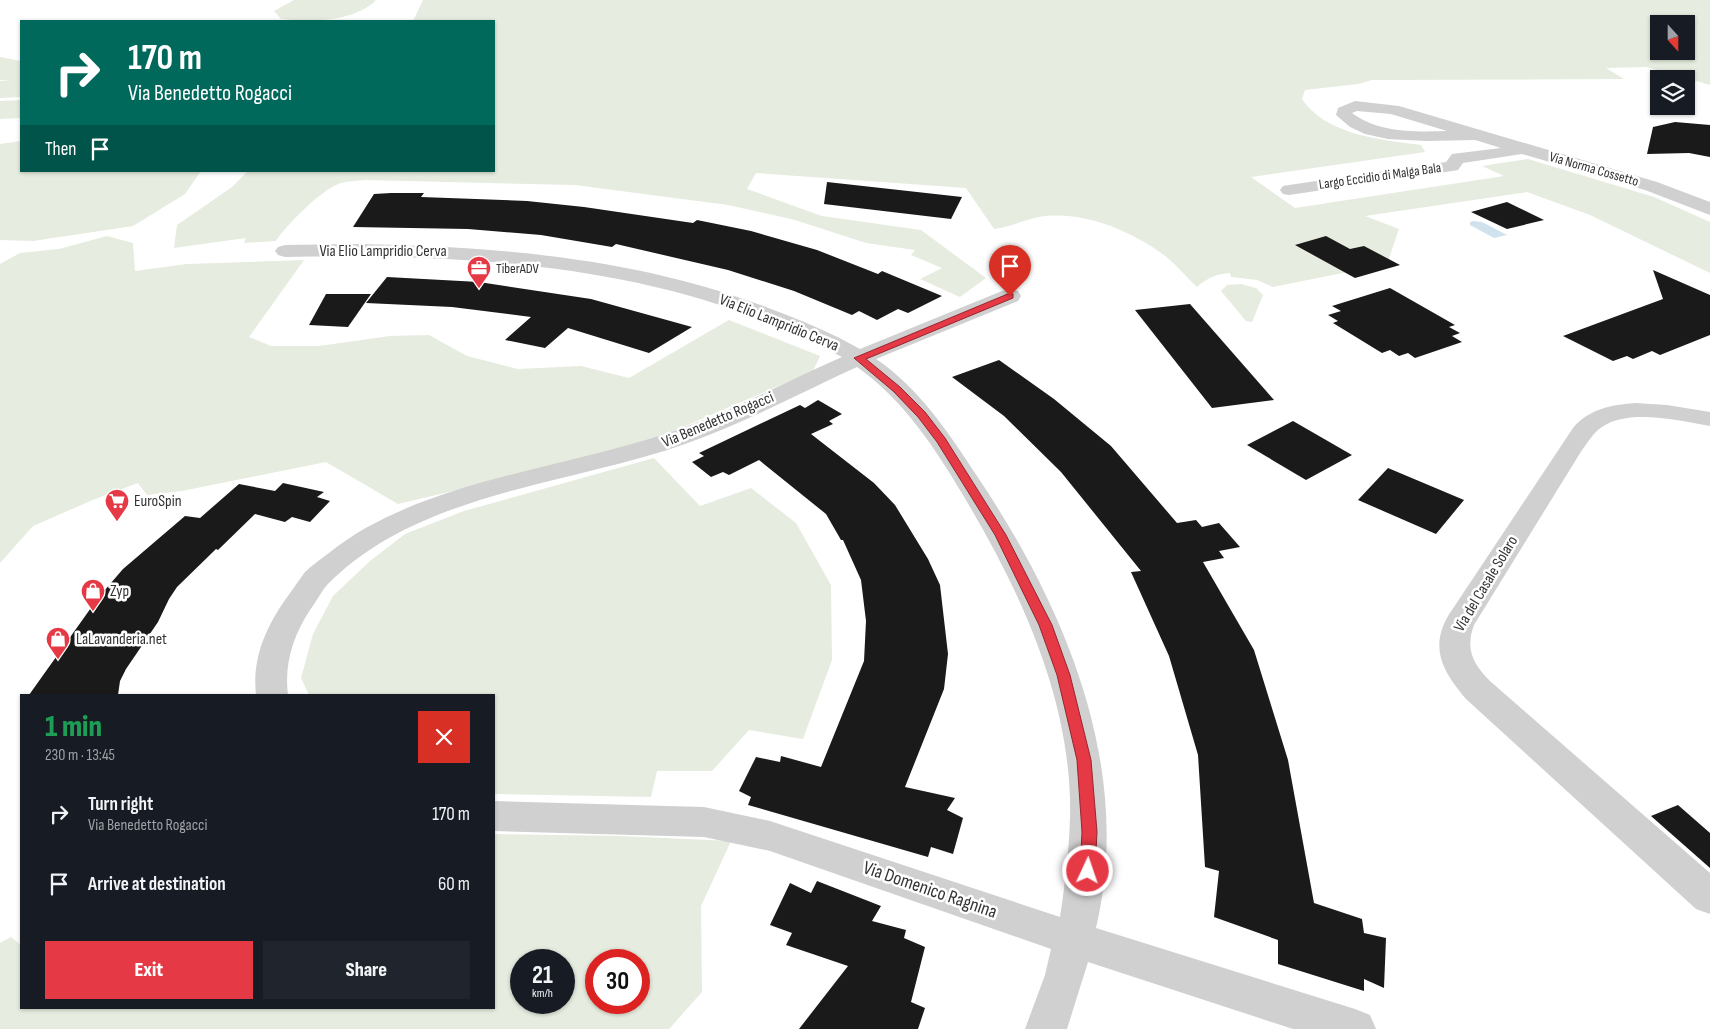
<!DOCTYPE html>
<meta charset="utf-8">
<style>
:root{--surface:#171b24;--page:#20242c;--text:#f1f3f6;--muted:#9ea1a6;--accent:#e63946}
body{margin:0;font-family:"Sofia Sans Condensed",sans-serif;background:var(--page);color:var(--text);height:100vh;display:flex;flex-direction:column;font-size:19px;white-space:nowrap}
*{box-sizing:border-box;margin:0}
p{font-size:16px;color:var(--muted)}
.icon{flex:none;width:28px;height:28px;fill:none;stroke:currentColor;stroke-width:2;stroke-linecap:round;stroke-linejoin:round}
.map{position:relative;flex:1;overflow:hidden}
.side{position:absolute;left:20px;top:694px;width:475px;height:315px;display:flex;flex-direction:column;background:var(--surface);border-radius:0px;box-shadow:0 1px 4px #0004}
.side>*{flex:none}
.banner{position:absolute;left:20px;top:20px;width:475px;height:152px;border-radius:0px;box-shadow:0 1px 4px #0004;background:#00695c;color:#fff;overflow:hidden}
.needle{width:32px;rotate:159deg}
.tools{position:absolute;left:1650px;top:15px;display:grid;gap:10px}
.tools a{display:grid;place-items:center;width:45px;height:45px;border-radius:0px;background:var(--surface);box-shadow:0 1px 4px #0004;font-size:25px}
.speed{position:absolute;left:510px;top:949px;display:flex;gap:10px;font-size:25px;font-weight:700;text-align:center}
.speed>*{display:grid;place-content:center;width:65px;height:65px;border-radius:50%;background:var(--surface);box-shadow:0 1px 4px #0004;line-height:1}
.speed small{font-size:12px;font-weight:400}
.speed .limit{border:8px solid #d22;background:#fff;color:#111}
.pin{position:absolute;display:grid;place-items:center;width:42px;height:42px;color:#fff;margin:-51px -21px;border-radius:50% 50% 50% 0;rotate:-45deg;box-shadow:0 0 5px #0007}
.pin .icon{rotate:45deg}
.me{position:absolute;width:55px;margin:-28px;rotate:3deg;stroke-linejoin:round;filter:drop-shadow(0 0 4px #0008)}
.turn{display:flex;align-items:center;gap:18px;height:105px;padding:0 25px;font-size:22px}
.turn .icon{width:65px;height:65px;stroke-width:2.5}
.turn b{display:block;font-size:35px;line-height:42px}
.then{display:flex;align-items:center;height:48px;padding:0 25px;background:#0003;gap:10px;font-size:19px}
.round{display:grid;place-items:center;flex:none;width:52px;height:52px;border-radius:0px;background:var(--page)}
.summary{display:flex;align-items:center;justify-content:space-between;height:85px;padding:0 25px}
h1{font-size:30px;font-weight:800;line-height:38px;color:#1e9e55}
.cta{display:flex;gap:10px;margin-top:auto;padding:10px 25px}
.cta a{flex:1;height:58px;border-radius:0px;background:var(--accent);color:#fff;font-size:20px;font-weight:800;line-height:58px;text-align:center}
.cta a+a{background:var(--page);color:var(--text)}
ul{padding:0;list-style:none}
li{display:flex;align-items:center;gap:15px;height:70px;padding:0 25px}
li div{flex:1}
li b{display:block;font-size:19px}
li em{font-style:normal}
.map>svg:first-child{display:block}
.green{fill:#e6ecdf;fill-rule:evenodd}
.water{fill:#cfe2ee}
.building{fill:#1a1a1a}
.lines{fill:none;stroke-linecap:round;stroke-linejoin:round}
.minor{fill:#d0d0d0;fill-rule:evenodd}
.route{fill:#e63946;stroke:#96252e}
.labels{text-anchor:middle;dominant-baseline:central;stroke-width:5;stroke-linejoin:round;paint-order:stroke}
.far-street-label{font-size:14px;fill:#333;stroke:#fff}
.far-poi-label{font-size:14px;fill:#333;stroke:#fff;text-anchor:start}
.street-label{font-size:16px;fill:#333;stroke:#fff}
.poi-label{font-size:16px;fill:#333;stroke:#fff;text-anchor:start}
.near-street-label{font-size:19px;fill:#333;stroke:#fff}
</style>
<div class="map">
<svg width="1710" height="1029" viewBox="0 0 1710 1029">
<rect width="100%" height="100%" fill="#fff"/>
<g class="green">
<path d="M294,0h82c-21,22 -67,22 -95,19l-7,-8z"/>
<path d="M423,0h1287v85l-63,-18 -41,1 18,11 -252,1 -14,4 -53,6 -3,9c24,36 79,41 119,46l4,7 -174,25 44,31 209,-32 -22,-10 46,-7 126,38 56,25v51l-120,-58 -63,-23 -162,24 34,13 -12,35 -114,23 -16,-7 -26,-3 -1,-4c-14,1 -23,5 -33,14 -11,-10 -21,-23 -33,-32 -34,-25 -83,-45 -125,-38 -16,3 -29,10 -45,12l-28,-41 -210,-15 -9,16 75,27 99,14 65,48 -26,19 -40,-18 22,-11 -31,-13 4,-5 -49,-7 -71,-23 -67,-15 -153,-20 -210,-5c-8,1 -17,1 -24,3 -18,5 -55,42 -65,58l-32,2 2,-5 -72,10 3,-23 55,-38 16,-16h246v-150h-81zM1659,24h27v27h-27z"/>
<polygon points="0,57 21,61 21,97 0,98 0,81 11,80 0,80"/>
<polygon points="21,100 21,118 0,119 0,101"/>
<polygon points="21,141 21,171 201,171 185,194 133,226 33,241 0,240 0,144"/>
<polygon points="107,236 133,243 135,271 187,264 304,260 249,337 271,346 319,346 390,336 429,335 467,356 518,369 581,366 629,378 729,320 820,356 813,371 667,434 597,457 398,504 326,462 182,491 147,495 138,483 95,499 33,526 0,563 0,264 20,253 59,249"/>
<polygon points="1241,284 1256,288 1263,295 1252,322 1246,321 1221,291 1227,285"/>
<polygon points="654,458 700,506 751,488 796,523 831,585 832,660 803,739 749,730 712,771 657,771 651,797 494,794 494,695 309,695 301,678 313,634 333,596 370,561 405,534 464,511"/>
<path d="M494,834l126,2 111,5 -30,65 1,86 -33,37h-669v-86l11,-6 10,8v63h473zM521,960h43v42h-43zM596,960h43v42h-43z"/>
</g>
<polygon class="water" points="1473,221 1482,222 1507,235 1494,238 1470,225 1470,222"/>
<g class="building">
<polygon points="1675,122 1710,125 1710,157 1689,153 1647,154 1653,127"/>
<polygon points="827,182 962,197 951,219 824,204"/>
<polygon points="391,193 424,193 421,197 527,201 584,207 693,223 697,220 751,231 817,250 878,274 882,271 942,296 908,313 898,309 877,320 859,311 852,315 794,291 728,270 616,244 612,247 541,235 468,229 353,227 374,194"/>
<polygon points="1507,202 1544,220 1507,229 1471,212"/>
<polygon points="1326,236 1350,249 1364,246 1400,265 1355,278 1295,245"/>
<polygon points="1653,270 1710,295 1710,335 1660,355 1652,351 1633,359 1627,356 1613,361 1563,336 1663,299"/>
<polygon points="387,277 479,282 591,299 692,327 649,353 568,328 545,348 505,340 531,317 452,307 366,303"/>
<polygon points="1390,288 1455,325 1449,327 1460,333 1452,336 1462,342 1415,358 1408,353 1399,356 1390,350 1382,353 1333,323 1338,321 1328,315 1341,311 1332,306"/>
<polygon points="326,294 371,294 348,327 309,325"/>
<polygon points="1190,304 1274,400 1212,408 1135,310"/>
<polygon points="999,360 1054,399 1111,446 1177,523 1196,520 1202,527 1219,523 1240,547 1219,551 1224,558 1203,562 1254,650 1288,760 1314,903 1362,919 1364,933 1386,938 1384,988 1364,979 1364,991 1278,964 1278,940 1214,917 1219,871 1205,867 1198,755 1169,656 1131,572 1141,571 1061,472 1004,416 952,377"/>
<polygon points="818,400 842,414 829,421 833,424 811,434 874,483 895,505 928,559 940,585 948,654 944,689 905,787 955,798 947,810 963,818 953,854 931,847 928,857 748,805 751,797 739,791 756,757 780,762 781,756 821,767 864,661 866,621 861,580 843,540 841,540 826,514 759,460 729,475 723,472 711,477 692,462 704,456 699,453 800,405 805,408"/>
<polygon points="1293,421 1352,455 1306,480 1247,445"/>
<polygon points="1388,468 1464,500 1436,534 1358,500"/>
<polygon points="283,483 324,492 317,497 330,501 310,522 292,517 285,522 255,514 218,550 216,549 177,587 169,599 158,622 126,669 120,681 118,695 29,695 98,598 123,569 185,516 200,518 239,484 275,491"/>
<polygon points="1678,805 1710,833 1710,868 1651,816"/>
<polygon points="817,881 881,906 872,921 906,930 904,938 925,947 911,1002 925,1008 918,1029 799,1029 848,966 786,945 792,933 770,925 790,883 811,893"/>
</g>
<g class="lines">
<g class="minor">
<path d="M1355,101l44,5 258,76 53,20v13l-65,-25 -123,-36 -59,9 -5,7 -6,1 -163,24 -6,-1 -3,-4 3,-4 6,-1 157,-23 6,-8 49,-6 -26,-8 -49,1 -38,-2 -23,-5 -15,-7 -14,-12 2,-7zM1357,111l34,3 56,17c-33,1 -68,2 -95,-18z"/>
<path d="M349,244c144,2 287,13 422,65 30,11 61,24 89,40l142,-58 8,-1 8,1 3,5 -3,5 -142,58c43,29 73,74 101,117 88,131 157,292 119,452l259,81 15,6 6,14h-83l-205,-67 -21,67h-42l20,-54 6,-26 -281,-98 -66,-14 -210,-6v-30l210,6 66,14 290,96c5,-33 9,-65 10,-98 3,-116 -49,-227 -107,-324 -28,-47 -60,-96 -106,-128 -57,26 -112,56 -172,77 -116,41 -267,48 -358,141 -6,7 -11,17 -17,25 -17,26 -26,54 -22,85h-32c-4,-36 9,-66 29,-95 7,-9 13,-19 20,-28 7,-7 16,-13 24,-19 86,-70 230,-84 336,-119 61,-20 118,-51 177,-77 -171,-93 -366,-103 -557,-100l-7,-2 -3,-4 3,-4 7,-2z"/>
<path d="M1635,403l32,2 43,7v14c-30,-5 -81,-18 -108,1 -8,5 -14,15 -20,23l-108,175c-9,24 -1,39 16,56l220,192v41l-14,-5 -230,-210c-22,-26 -37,-50 -18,-83l125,-188c16,-19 38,-23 62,-25z"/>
</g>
</g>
<polygon class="route" points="1010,293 1013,294 1013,298 866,359 900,387 925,412 945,438 1006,535 1052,625 1070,675 1091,760 1097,832 1095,871 1093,876 1088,878 1082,876 1080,871 1082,832 1077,760 1057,675 1039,625 995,535 937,442 918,417 893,391 854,358"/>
<defs>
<symbol id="office-pin" viewBox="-11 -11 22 30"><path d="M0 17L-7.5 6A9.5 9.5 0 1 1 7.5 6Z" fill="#e63946" stroke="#fff"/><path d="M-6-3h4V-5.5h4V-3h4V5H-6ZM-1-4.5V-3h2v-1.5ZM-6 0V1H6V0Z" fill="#fff"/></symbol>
<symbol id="supermarket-pin" viewBox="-11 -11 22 30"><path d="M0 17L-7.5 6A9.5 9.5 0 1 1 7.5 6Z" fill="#e63946" stroke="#fff"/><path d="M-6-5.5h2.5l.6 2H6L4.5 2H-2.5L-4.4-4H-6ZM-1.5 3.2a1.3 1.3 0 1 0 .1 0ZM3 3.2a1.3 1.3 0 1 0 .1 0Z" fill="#fff"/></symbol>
<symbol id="shop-pin" viewBox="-11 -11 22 30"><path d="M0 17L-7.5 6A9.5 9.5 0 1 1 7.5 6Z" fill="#e63946" stroke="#fff"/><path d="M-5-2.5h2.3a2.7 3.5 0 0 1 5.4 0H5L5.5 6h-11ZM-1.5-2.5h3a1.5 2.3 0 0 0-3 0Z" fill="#fff"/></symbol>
</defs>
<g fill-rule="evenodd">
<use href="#office-pin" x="465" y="254" width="28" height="38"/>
<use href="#supermarket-pin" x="103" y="487" width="28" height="38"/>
<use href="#shop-pin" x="79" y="577" width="28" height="38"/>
<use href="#shop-pin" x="44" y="625" width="28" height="38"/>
</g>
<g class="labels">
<g class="far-street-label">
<text transform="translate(1594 169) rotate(16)">Via Norma Cossetto</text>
<text transform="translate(1380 176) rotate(-8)">Largo Eccidio di Malga Bala</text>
</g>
<g class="far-poi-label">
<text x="496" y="268">TiberADV</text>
</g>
<g class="street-label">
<text x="383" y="251">Via Elio Lampridio Cerva</text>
<text transform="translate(779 323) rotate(22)">Via Elio Lampridio Cerva</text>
<text transform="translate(718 420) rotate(-23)">Via Benedetto Rogacci</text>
<text transform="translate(1486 584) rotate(-59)">Via del Casale Solaro</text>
</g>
<g class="poi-label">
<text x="134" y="501">EuroSpin</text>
<text x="110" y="591">Zyp</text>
<text x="76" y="639">LaLavanderia.net</text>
</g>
<g class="near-street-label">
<text transform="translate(930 890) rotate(19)">Via Domenico Ragnina</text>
</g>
</g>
</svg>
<div class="tools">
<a><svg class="needle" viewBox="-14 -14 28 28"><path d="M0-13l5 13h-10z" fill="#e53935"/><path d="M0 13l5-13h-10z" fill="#9ea1a6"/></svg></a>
<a><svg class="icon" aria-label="layers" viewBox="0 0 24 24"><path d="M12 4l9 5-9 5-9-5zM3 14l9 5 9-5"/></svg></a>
</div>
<div class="speed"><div>21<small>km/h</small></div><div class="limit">30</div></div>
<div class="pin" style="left:1010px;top:296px;background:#d93025"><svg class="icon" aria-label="arrive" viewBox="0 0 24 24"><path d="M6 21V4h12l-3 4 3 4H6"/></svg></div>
<svg class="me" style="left:1088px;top:871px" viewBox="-20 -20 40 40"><circle r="17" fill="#e63946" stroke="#fff" stroke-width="3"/><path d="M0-11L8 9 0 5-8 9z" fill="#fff"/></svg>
<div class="banner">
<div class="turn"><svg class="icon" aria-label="right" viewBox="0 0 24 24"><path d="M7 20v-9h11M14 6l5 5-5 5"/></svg><div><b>170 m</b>Via Benedetto Rogacci</div></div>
<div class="then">Then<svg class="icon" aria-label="arrive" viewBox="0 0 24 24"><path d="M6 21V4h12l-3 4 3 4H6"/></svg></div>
</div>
<section class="side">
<div class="summary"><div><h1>1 min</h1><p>230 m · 13:45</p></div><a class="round" style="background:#d93025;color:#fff"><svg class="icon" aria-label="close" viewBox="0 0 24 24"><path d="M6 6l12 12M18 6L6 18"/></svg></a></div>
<ul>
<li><svg class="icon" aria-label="right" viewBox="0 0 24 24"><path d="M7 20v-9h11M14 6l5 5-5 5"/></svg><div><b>Turn right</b><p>Via Benedetto Rogacci</p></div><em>170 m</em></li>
<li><svg class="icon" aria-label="arrive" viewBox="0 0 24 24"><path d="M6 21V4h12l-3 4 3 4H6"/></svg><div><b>Arrive at destination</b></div><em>60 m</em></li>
</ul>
<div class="cta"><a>Exit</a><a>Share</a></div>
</section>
</div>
